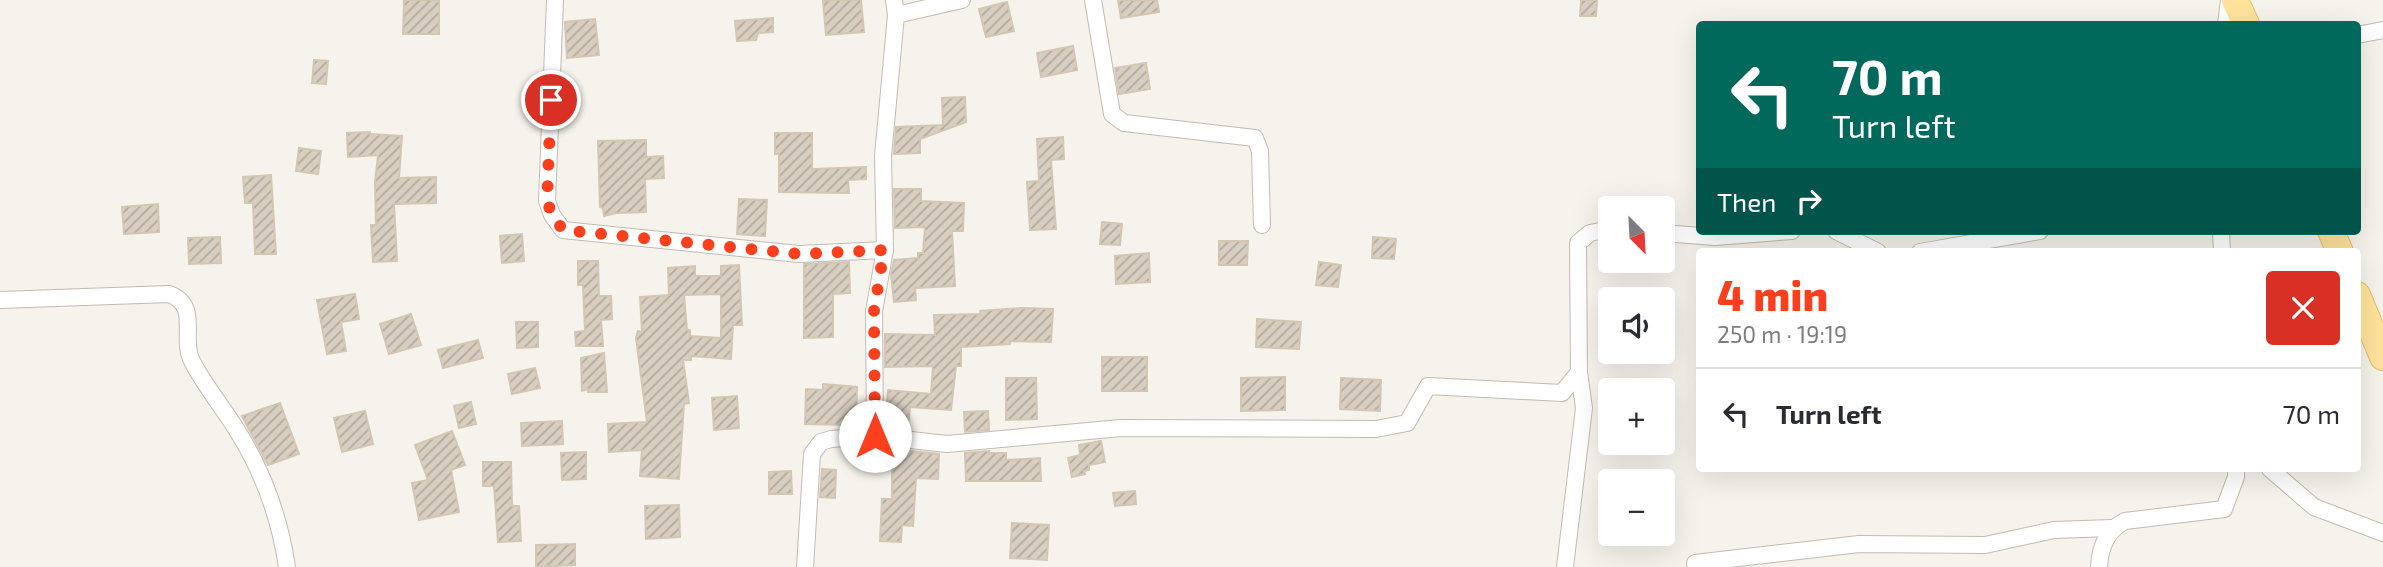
<!DOCTYPE html>
<meta charset="utf-8">
<style>
:root{--surface:#fff;--page:#f2f2f3;--text:#2b2b33;--muted:#7c7c81;--line:#e1e1e2;--accent:#fc3f1d}
body{margin:0;font-family:"Exo 2",sans-serif;background:var(--page);color:var(--text);height:100vh;display:flex;flex-direction:column;font-size:26px;white-space:nowrap}
*{box-sizing:border-box;margin:0}
p{font-size:23px;color:var(--muted)}
.icon{flex:none;width:38px;height:38px;fill:none;stroke:currentColor;stroke-width:2;stroke-linecap:round;stroke-linejoin:round}
.map{position:relative;flex:1;overflow:hidden}
.sheet{position:absolute;left:1696px;top:248px;width:665px;height:224px;display:flex;flex-direction:column;background:var(--surface);border-radius:7px;box-shadow:0 7px 28px #0002}
.sheet>*{flex:none}
.hud{position:absolute;left:1696px;top:21px;width:665px;height:214px;border-radius:7px;box-shadow:0 7px 28px #0002;background:#00695c;color:#fff;overflow:hidden}
.needle{width:46px;rotate:156deg}
.fabs{position:absolute;left:1598px;top:196px;display:grid;gap:14px}
.fabs a{display:grid;place-items:center;width:77px;height:77px;border-radius:7px;background:var(--surface);box-shadow:0 7px 28px #0002;font-size:35px}
.pin{position:absolute;display:grid;place-items:center;width:60px;height:60px;color:#fff;margin:-30px;border:4px solid #fff;border-radius:50%;box-shadow:0 2px 7px #0007}
.me{position:absolute;width:77px;margin:-38px;rotate:0deg;stroke-linejoin:round;filter:drop-shadow(0 0 5px #0008)}
.turn{display:flex;align-items:center;gap:24px;height:147px;padding:0 21px;font-size:32px}
.turn .icon{width:91px;height:91px;stroke-width:2.5}
.turn b{display:block;font-size:49px;line-height:60px}
.then{display:flex;align-items:center;height:66px;padding:0 21px;background:#0003;gap:14px;font-size:26px}
.round{display:grid;place-items:center;flex:none;width:74px;height:74px;border-radius:7px;background:var(--page)}
.overview{display:flex;align-items:center;justify-content:space-between;height:119px;padding:0 21px}
h1{font-size:42px;font-weight:800;line-height:52px;color:var(--accent)}
ul{padding:0;list-style:none}
li{display:flex;align-items:center;gap:21px;height:91px;padding:0 21px;border-top:2px solid var(--line)}
li div{flex:1}
li b{display:block;font-size:26px}
li em{font-style:normal}
.map>svg:first-child{display:block}
.building{fill:url(#building-hatch);stroke:#d3c7b4;stroke-width:2;fill-rule:evenodd}
.lines{fill:none;stroke-linecap:round;stroke-linejoin:round}
.minor-casing{stroke:#c2bbae;stroke-width:18}
.primary-casing{stroke:#e6c16a;stroke-width:28}
.minor{stroke:#fff;stroke-width:16}
.primary{stroke:#ffe39c;stroke-width:26}
.route{stroke:#fc3f1d;stroke-width:12;stroke-dasharray:0 21.6}
</style>
<div class="map">
<svg width="2383" height="567" viewBox="0 0 2383 567">
<defs>
<pattern id="building-hatch" width="6" height="6" patternUnits="userSpaceOnUse" patternTransform="scale(1.75)"><rect width="6" height="6" fill="#d8cfc1"/><path d="M-1 1l2-2M0 6l6-6M5 7l2-2" fill="none" stroke="#b1aa9e"/></pattern>
</defs>
<rect width="100%" height="100%" fill="#f6f3ec"/>
<g class="building">
<polygon points="404,0 439,0 439,34 403,34"/>
<polygon points="832,0 861,0 864,32 826,35 823,1"/>
<polygon points="1118,0 1157,0 1159,12 1121,18"/>
<polygon points="1581,0 1597,0 1596,16 1580,16"/>
<polygon points="1007,2 1014,31 986,37 979,9"/>
<polygon points="773,18 773,32 758,33 756,40 737,41 735,21"/>
<polygon points="595,19 599,55 567,58 565,22"/>
<polygon points="1073,46 1077,70 1041,77 1037,53"/>
<polygon points="314,60 328,61 326,84 312,83"/>
<polygon points="1146,63 1150,89 1119,94 1115,68"/>
<polygon points="965,97 966,122 920,139 920,153 894,154 896,127 943,125 942,98"/>
<polygon points="370,132 370,134 402,136 399,178 436,177 436,203 394,204 397,261 373,262 371,225 376,225 375,182 378,155 348,157 347,133"/>
<polygon points="775,133 812,133 812,169 866,167 866,179 848,180 849,193 779,192 779,154 775,154"/>
<polygon points="1063,137 1064,159 1051,160 1056,229 1030,230 1027,182 1039,181 1037,139"/>
<polygon points="646,140 646,157 663,156 664,178 645,179 646,212 616,213 604,216 603,208 600,207 598,141"/>
<polygon points="299,148 321,151 318,174 296,171"/>
<polygon points="271,175 276,254 255,254 253,203 245,203 243,177"/>
<polygon points="894,189 921,189 921,201 964,203 963,231 952,231 955,286 915,288 916,300 894,302 891,274 894,260 918,258 918,253 923,253 925,227 895,228"/>
<polygon points="739,199 767,200 765,236 737,234"/>
<polygon points="158,204 159,232 124,234 122,207"/>
<polygon points="1102,222 1122,224 1120,245 1100,244"/>
<polygon points="522,234 524,261 502,263 500,236"/>
<polygon points="220,237 221,263 189,264 188,238"/>
<polygon points="1373,237 1396,239 1394,259 1372,258"/>
<polygon points="1219,241 1248,241 1247,265 1219,265"/>
<polygon points="1149,253 1150,282 1116,284 1115,256"/>
<polygon points="578,261 598,261 599,296 611,296 612,319 601,320 603,346 576,346 575,332 585,331 583,285 578,285"/>
<polygon points="849,262 850,293 833,294 833,337 804,338 804,264"/>
<polygon points="1319,262 1341,265 1338,287 1316,285"/>
<path d="M739,265l3,60h-9l-2,34 -40,-3v4h-8l6,43 -5,1 -5,75 -39,-3 2,-26 -33,2 -1,-28 39,-2 -11,-84 2,-7 4,1 -2,-35 29,-2 -1,-27 27,-2v10h26v-10zM721,294v44l-31,-2v-6h-3l-3,-35z"/>
<polygon points="355,294 359,319 341,322 346,351 327,354 317,300"/>
<polygon points="1023,308 1053,309 1051,342 1010,341 1010,344 961,347 961,366 956,366 951,410 910,407 908,429 885,427 888,390 931,394 933,366 885,367 885,334 935,335 934,315 981,314 980,311"/>
<polygon points="411,314 421,345 389,354 380,324"/>
<polygon points="1257,319 1301,322 1299,349 1256,347"/>
<polygon points="516,322 538,322 538,347 517,348"/>
<polygon points="478,340 483,358 443,368 438,350"/>
<polygon points="604,353 607,392 588,392 588,389 582,391 581,358"/>
<rect x="1102" y="357" width="45" height="34"/>
<polygon points="535,368 540,388 512,394 508,374"/>
<polygon points="1285,377 1285,410 1241,411 1241,378"/>
<polygon points="1006,378 1036,378 1037,419 1006,420"/>
<polygon points="1341,378 1381,380 1380,411 1340,409"/>
<polygon points="823,384 857,387 856,425 805,424 806,389 823,390"/>
<polygon points="737,396 739,428 714,430 712,398"/>
<polygon points="471,402 476,424 459,428 454,406"/>
<polygon points="280,403 299,454 268,465 242,416"/>
<polygon points="365,411 373,444 342,452 334,418"/>
<polygon points="988,411 989,430 965,432 964,412"/>
<polygon points="562,421 563,444 522,446 521,423"/>
<polygon points="452,431 465,465 451,470 459,512 419,520 412,483 428,480 415,445"/>
<polygon points="1101,441 1105,462 1089,465 1089,470 1084,471 1085,474 1072,477 1068,458 1080,455 1079,445"/>
<polygon points="875,447 939,454 938,479 916,478 913,526 902,525 901,542 880,541 882,499 892,499 892,465 852,462 853,448"/>
<polygon points="989,451 989,453 1006,453 1006,460 1040,458 1041,481 966,481 965,453"/>
<polygon points="586,452 586,479 562,480 561,453"/>
<polygon points="483,462 511,462 512,506 519,506 521,541 498,542 494,486 483,486"/>
<polygon points="822,469 836,470 835,498 820,497"/>
<polygon points="791,471 792,494 769,494 769,472"/>
<polygon points="1135,491 1136,504 1115,506 1113,493"/>
<polygon points="679,505 680,537 646,539 645,506"/>
<polygon points="1012,523 1049,525 1047,560 1010,558"/>
<polygon points="575,544 575,565 536,567 536,545"/>
</g>
<g class="lines">
<defs>
<g id="minor">
<polyline points="555,0 547,201 552,215 563,230 799,254 885,250"/>
<polyline points="1093,0 1112,114 1124,123 1255,138 1260,151 1262,225"/>
<polyline points="896,15 962,0"/>
<polyline points="2226,24 2229,0"/>
<polyline points="2357,35 2383,30"/>
<polyline points="1836,231 1878,252"/>
<polyline points="2221,231 2222,252"/>
<polyline points="1662,233 1715,237 1792,231"/>
<polyline points="1920,252 2040,231"/>
<path d="M0,300l169,-6c31,11 12,43 22,65 10,22 34,51 47,73 25,40 42,88 49,135"/>
<polyline points="875,436 947,444 1121,428 1376,429 1407,423 1428,386 1562,393 1579,372 1578,243 1590,233 1610,229"/>
<polyline points="2270,469 2314,507 2383,533"/>
<polyline points="1695,563 1859,544 1985,545 2054,530 2112,528"/>
<polyline points="805,567 812,454 821,442 831,439 875,436 874,311 885,250 883,156 896,15 894,0"/>
<polyline points="1565,567 1584,408 1579,372"/>
<path d="M2099,567c1,-20 8,-37 26,-46l99,-12 12,-32v-8"/>
</g>
<g id="primary">
<polyline points="2235,0 2246,24"/>
<polyline points="2331,231 2340,252"/>
<polyline points="2357,295 2383,357"/>
</g>
</defs>
<use href="#minor" class="minor-casing"/>
<use href="#primary" class="primary-casing"/>
<use href="#minor" class="minor"/>
<use href="#primary" class="primary"/>
</g>
<g class="lines">
<polyline class="route" points="551,100 547,201 552,215 563,230 799,254 884,250 874,311 875,436"/>
</g>
</svg>
<div class="fabs">
<a><svg class="needle" viewBox="-14 -14 28 28"><path d="M0-13l5 13h-10z" fill="#e53935"/><path d="M0 13l5-13h-10z" fill="#7c7c81"/></svg></a>
<a><svg class="icon" aria-label="sound" viewBox="0 0 24 24"><path d="M4 9h4l5-4v14l-5-4H4zM17 9q2 3 0 6"/></svg></a>
<a>+</a>
<a>−</a>
</div>
<div class="pin" style="left:551px;top:100px;background:#d93025"><svg class="icon" aria-label="arrive" viewBox="0 0 24 24"><path d="M6 21V4h12l-3 4 3 4H6"/></svg></div>
<svg class="me" style="left:875px;top:436px" viewBox="-20 -20 40 40"><circle r="19" fill="#fff"/><path d="M0-13L10 11 0 6-10 11z" fill="#fc3f1d"/></svg>
<div class="hud">
<div class="turn"><svg class="icon" aria-label="left" viewBox="0 0 24 24"><path d="M17 20v-9H6M10 6l-5 5 5 5"/></svg><div><b>70 m</b>Turn left</div></div>
<div class="then">Then<svg class="icon" aria-label="right" viewBox="0 0 24 24"><path d="M7 20v-9h11M14 6l5 5-5 5"/></svg></div>
</div>
<section class="sheet">
<div class="overview"><div><h1>4 min</h1><p>250 m · 19:19</p></div><a class="round" style="background:#d93025;color:#fff"><svg class="icon" aria-label="close" viewBox="0 0 24 24"><path d="M6 6l12 12M18 6L6 18"/></svg></a></div>
<ul>
<li><svg class="icon" aria-label="left" viewBox="0 0 24 24"><path d="M17 20v-9H6M10 6l-5 5 5 5"/></svg><div><b>Turn left</b></div><em>70 m</em></li>
</ul>
</section>
</div>
